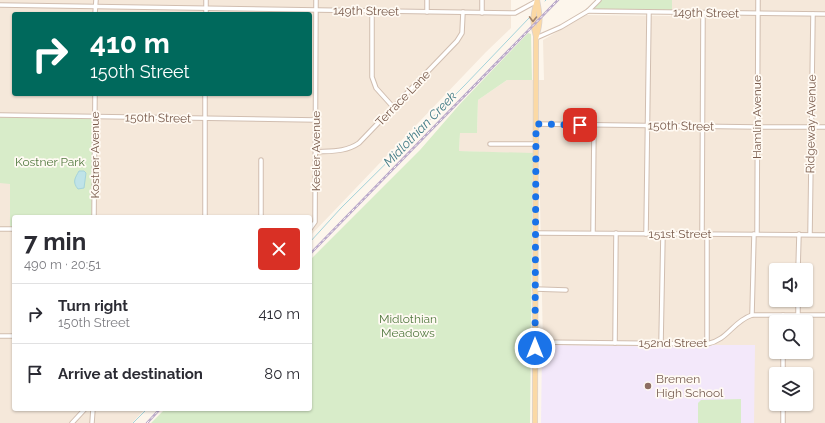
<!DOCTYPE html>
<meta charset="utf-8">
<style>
:root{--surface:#fff;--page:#f2f2f3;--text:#2b2b33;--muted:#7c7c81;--line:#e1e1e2}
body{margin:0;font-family:Raleway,sans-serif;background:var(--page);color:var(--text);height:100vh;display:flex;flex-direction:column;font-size:15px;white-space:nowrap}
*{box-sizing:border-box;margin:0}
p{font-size:13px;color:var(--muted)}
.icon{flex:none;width:22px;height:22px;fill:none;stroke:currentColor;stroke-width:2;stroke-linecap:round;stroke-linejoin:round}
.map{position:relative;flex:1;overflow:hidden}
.drawer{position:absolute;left:12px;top:215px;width:300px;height:196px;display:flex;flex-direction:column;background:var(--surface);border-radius:4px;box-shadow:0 1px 3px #0004}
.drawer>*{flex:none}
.guide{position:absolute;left:12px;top:12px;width:300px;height:84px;border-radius:4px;box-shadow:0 1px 3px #0004;background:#00695c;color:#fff;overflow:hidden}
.fabs{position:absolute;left:769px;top:263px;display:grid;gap:8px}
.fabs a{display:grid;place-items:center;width:44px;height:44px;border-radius:4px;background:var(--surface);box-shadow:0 1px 3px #0004;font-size:20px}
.pin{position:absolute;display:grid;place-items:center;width:34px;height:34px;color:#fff;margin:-17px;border-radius:8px;box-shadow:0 2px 6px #0006}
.me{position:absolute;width:44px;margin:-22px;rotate:0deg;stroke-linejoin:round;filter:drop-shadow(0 0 3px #0008)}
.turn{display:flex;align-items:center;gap:14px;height:84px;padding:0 12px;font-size:18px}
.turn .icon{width:52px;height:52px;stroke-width:2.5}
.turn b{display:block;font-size:28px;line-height:34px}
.round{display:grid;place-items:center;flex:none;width:42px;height:42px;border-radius:4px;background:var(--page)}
.head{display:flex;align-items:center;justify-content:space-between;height:68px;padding:0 12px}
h1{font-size:24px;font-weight:700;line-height:30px}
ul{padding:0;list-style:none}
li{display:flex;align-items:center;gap:12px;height:60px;padding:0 12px;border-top:1px solid var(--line)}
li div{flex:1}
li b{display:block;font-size:15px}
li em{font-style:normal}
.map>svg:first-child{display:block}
.residential{fill:#f5e8da;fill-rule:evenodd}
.education{fill:#f3e8fa}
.green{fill:#d8ecc9}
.water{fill:#bfe3e8;stroke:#a5d3da}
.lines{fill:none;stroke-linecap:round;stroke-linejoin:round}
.stream{stroke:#a5d3da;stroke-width:1}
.minor-casing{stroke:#d1beb0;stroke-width:5.5}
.major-casing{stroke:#dad1cd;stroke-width:6}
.minor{stroke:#fff;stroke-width:3.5}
.major{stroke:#fbd9a5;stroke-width:4.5}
.rail-casing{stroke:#b9a8c9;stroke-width:2.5}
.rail{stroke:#fffaf3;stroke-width:1;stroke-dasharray:3;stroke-linecap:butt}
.oneway{stroke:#a18267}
.route{stroke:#1a73e8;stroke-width:7;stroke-dasharray:0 12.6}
.education-dot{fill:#8d6e63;stroke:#fffaf3;stroke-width:1.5}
.labels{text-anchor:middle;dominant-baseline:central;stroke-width:3.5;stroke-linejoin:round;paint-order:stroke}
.street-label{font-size:12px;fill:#7a5c4d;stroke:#fffaf3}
.park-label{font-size:12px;fill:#537a41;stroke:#fffaf3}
.education-label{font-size:12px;fill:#785e54;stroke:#fffaf3;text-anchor:start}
.water-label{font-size:13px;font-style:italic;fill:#437c86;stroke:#fffaf3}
</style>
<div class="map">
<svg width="825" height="423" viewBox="0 0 825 423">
<rect width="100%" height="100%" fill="#fdf6ec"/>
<g class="residential">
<path d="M0,0h511v28l-25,24 -176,184v-19h-296v192h131l-13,14h-132zM14,14h296v80h-296z"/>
<path d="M672,0h153v423h-71v-78h-39l-19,2 -153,-1 -4,-192 -80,-3 1,-18h17l1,-33 29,-20h37l-1,-40 43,-25 85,1zM776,270h30v30h-30zM776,322h30v30h-30zM776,374h30v30h-30z"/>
</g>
<polygon class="education" points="546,345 696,347 715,345 755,345 754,423 541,423 542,349 543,346"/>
<g class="green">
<polygon points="599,0 672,0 672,12 588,11"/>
<polygon points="528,33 531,34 532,80 507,80 478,100 477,133 460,133 459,151 533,153 530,423 151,423 165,409 310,409 310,260 420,150 460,104"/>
<polygon points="0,115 95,117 94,217 14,217 14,229 10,229 10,184 0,183"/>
<polygon points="741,399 741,423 698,423 698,403 701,400"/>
</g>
<path class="water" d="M79,171h5l2,2 -2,15 -6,1c-6,-7 -3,-11 1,-18z"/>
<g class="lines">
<g class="stream">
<polyline points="545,1 546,0"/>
<polyline points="310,242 341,208 464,86 530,17"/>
<polyline points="133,423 147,409"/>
</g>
<defs>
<g id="minor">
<polyline points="0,5 515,13 537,1"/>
<polyline points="372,11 372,77 376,88 394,108"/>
<polyline points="588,11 825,14"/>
<polyline points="427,12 427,0"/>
<polyline points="482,13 482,0"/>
<polyline points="95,14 96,0"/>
<polyline points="206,14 206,0"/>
<polyline points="536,38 561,27 588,11 599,0"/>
<polyline points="0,115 316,120"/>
<polyline points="536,124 757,127 825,127"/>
<polyline points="490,144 536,144"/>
<path d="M316,152c15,-1 30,0 43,-9l98,-102 5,-8 1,-21"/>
<polyline points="94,217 95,94"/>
<polyline points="205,217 205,94"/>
<polyline points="261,217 261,160"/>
<polyline points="0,229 14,229"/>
<polyline points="310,229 315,222 316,0"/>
<polyline points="536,233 825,235"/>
<polyline points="593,233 594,125"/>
<polyline points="646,234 649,12"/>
<polyline points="702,234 703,13"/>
<polyline points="757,234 758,0"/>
<polyline points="810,234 813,14"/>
<polyline points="798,270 799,234"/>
<polyline points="535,289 566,290"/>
<polyline points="752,315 754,234"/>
<polyline points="798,315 798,300"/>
<polyline points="783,322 783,315"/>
<polyline points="0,336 14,336"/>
<path d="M535,342l172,2c21,-4 25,-22 45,-29h73"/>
<polyline points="615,343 616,233"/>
<polyline points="661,344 663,234"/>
<polyline points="707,344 707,234"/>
<polyline points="783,374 783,352"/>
<polyline points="72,423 85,409"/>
<polyline points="92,423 93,409"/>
<polyline points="783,423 783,404"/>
</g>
<g id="major">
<path d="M536,36c-4,-13 -3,-22 1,-35"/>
<path d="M535,423l1,-385c5,-17 4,-22 1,-38"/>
</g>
</defs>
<use href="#minor" class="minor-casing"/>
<use href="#major" class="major-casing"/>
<use href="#minor" class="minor"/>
<use href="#major" class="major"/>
<defs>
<g id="rail">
<polyline points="310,254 558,0"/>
<polyline points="147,423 160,409"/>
</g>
</defs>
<use href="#rail" class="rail-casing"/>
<use href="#rail" class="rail"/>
</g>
<defs><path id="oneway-chevron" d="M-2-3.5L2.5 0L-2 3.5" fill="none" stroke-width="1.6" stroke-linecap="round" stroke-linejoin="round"/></defs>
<use class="oneway" href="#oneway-chevron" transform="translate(533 19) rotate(91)"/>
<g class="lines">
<polyline class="route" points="535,348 536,124 580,125"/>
</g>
<circle class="education-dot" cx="648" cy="386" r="4"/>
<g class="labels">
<g class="street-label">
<text transform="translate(366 11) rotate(1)">149th Street</text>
<text transform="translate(706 13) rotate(1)">149th Street</text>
<text transform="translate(403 98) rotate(-46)">Terrace Lane</text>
<text transform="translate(757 117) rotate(-90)">Hamlin Avenue</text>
<text transform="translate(158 118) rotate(1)">150th Street</text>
<text transform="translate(811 124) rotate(-89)">Ridgeway Avenue</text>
<text transform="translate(681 126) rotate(1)">150th Street</text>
<text transform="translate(316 151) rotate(-90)">Keeler Avenue</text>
<text transform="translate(95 155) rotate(-90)">Kostner Avenue</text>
<text x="680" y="234">151st Street</text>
<text x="673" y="343">152nd Street</text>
</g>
<g class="park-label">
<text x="50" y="162">Kostner Park</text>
<text x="408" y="319">Midlothian<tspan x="408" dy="14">Meadows</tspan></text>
</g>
<g class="education-label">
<text x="656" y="379">Bremen<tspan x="656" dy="14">High School</tspan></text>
</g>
<g class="water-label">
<text transform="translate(420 129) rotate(-46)">Midlothian Creek</text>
</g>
</g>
</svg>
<div class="fabs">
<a><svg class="icon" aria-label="sound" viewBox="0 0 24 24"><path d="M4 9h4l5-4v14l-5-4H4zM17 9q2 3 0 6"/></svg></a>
<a><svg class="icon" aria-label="search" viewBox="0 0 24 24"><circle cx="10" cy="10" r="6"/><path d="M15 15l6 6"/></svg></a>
<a><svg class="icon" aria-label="layers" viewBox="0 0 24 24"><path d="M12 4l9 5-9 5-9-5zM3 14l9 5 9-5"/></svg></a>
</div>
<div class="pin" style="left:580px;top:125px;background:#d93025"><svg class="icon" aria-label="arrive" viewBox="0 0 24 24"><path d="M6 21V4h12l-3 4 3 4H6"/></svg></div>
<svg class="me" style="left:535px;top:348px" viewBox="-20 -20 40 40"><circle r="17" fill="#1a73e8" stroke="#fff" stroke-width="3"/><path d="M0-11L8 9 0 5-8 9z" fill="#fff"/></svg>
<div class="guide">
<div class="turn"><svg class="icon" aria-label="right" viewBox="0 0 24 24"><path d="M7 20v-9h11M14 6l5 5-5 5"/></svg><div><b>410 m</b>150th Street</div></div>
</div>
<section class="drawer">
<div class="head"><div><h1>7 min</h1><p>490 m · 20:51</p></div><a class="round" style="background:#d93025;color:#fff"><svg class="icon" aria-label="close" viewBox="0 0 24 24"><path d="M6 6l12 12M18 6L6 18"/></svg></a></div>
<ul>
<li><svg class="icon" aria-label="right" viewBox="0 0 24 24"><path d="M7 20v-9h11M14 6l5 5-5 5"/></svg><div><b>Turn right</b><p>150th Street</p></div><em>410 m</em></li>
<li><svg class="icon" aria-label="arrive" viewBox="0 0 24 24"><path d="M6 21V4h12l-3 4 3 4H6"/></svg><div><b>Arrive at destination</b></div><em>80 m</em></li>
</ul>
</section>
</div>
